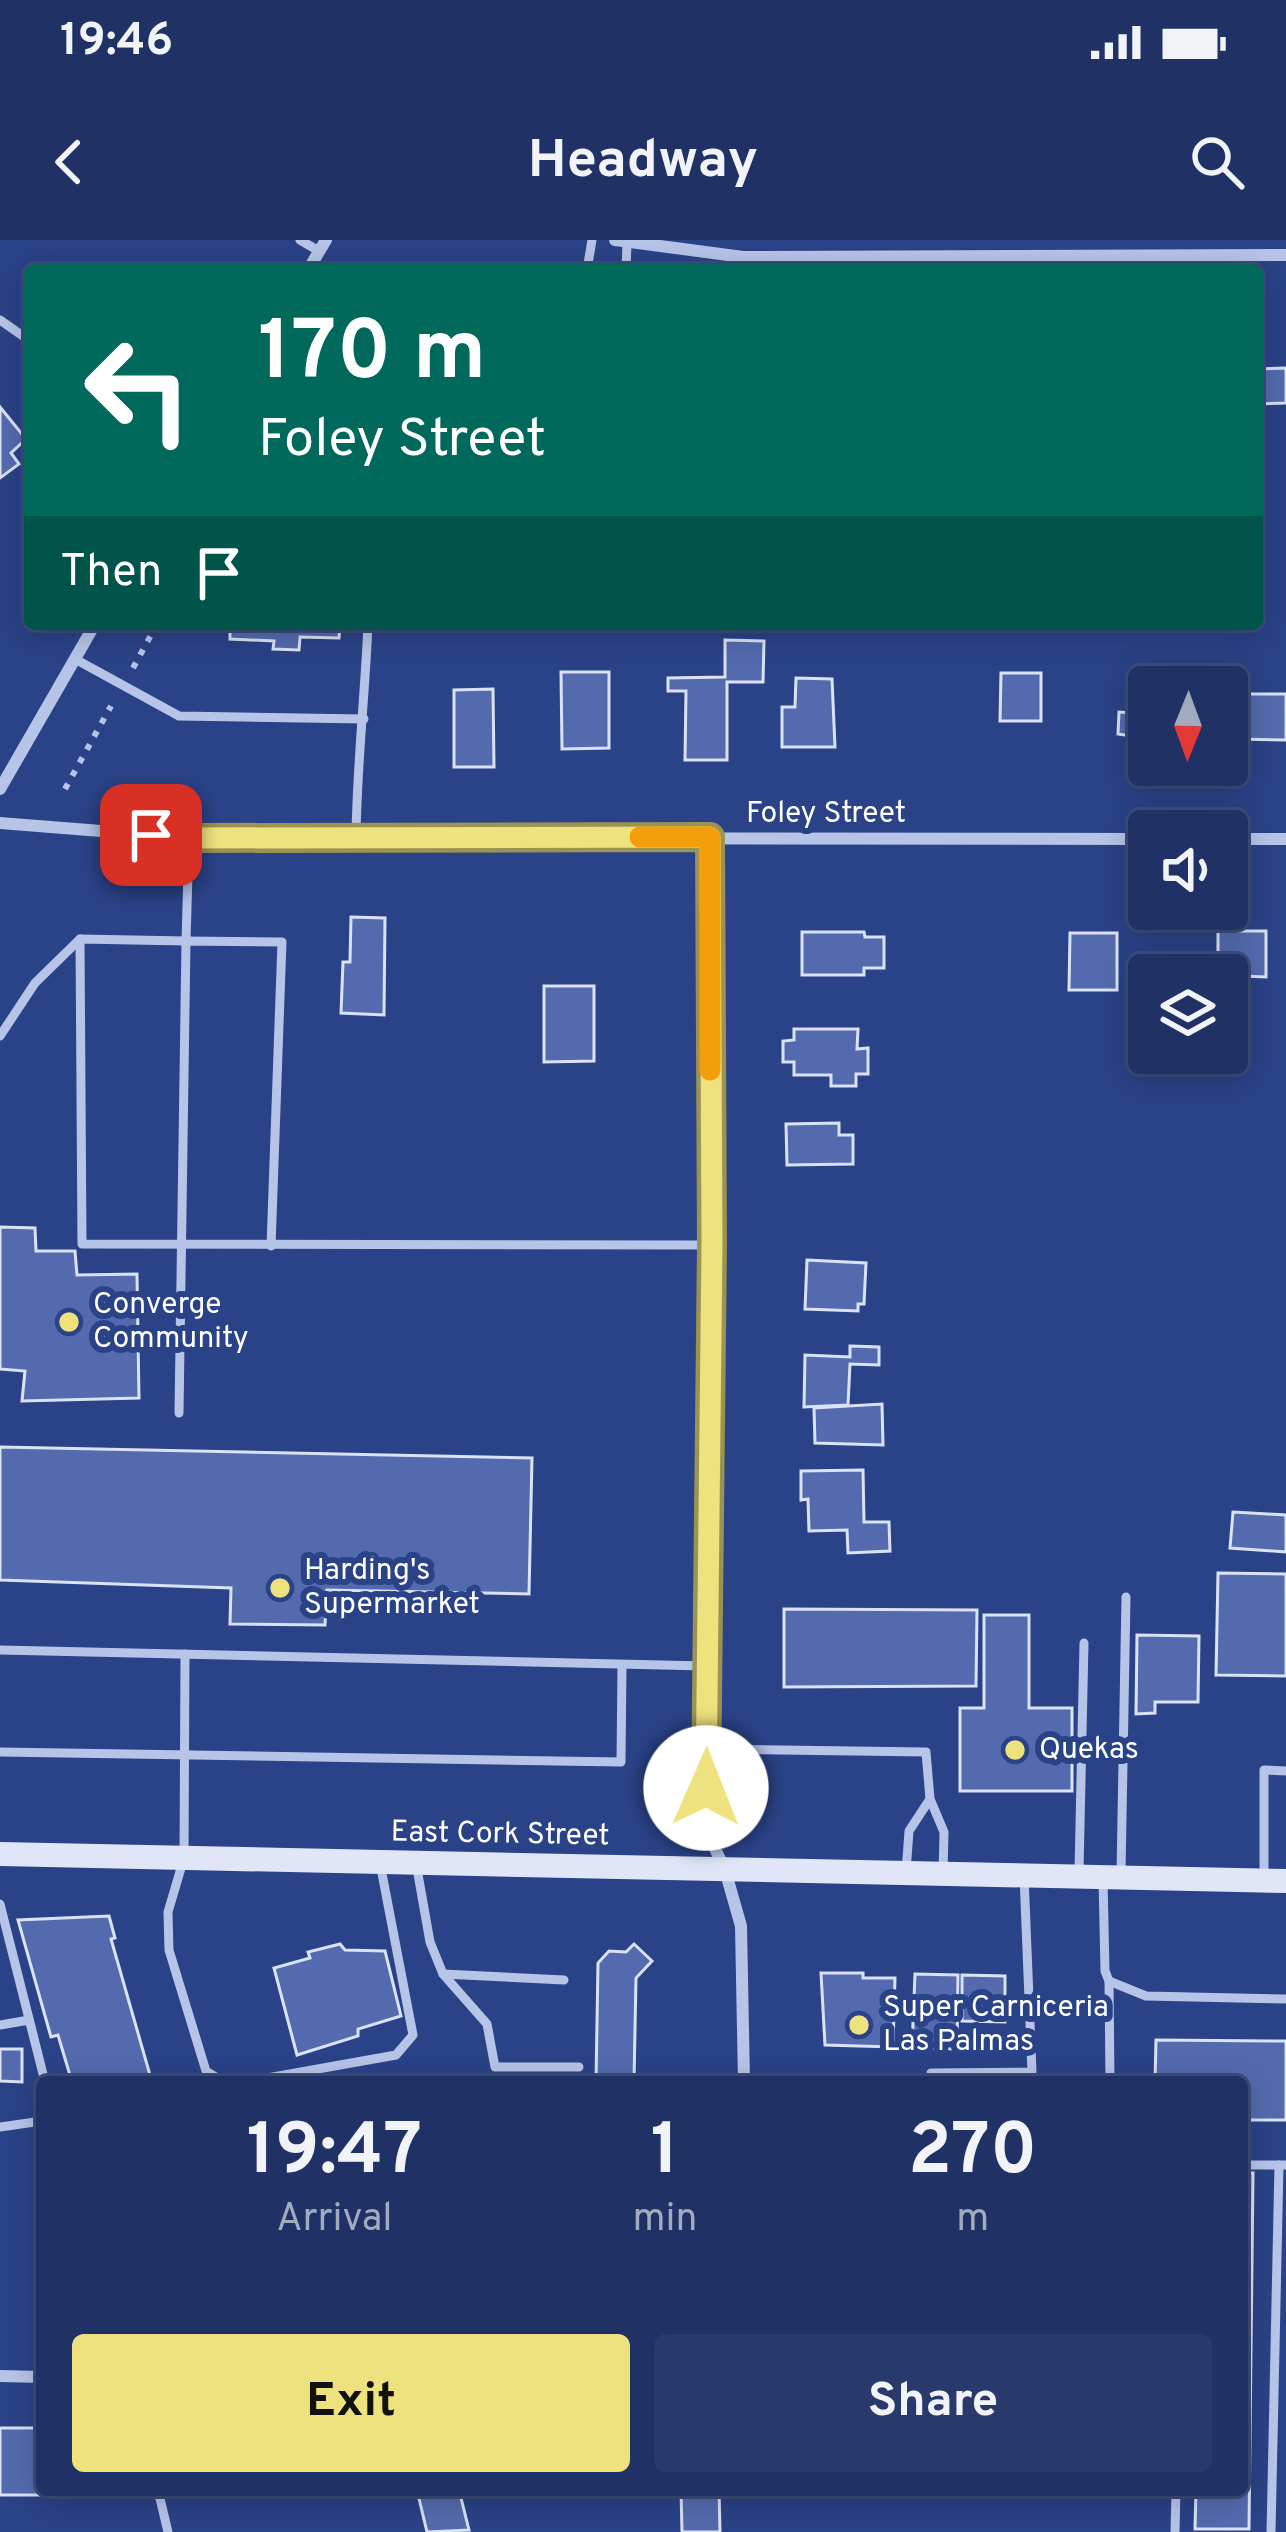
<!DOCTYPE html>
<style>
:root{--surface:#203265;--page:#283a6b;--text:#f1f3f6;--muted:#a2aabf;--line:#3d4d79;--accent:#eee27e}
body{margin:0;font-family:Overpass,sans-serif;background:var(--page);color:var(--text);height:100vh;display:flex;flex-direction:column;font-size:45px;white-space:nowrap}
*{box-sizing:border-box;margin:0}
p{font-size:39px;color:var(--muted)}
.icon{flex:none;width:66px;height:66px;fill:none;stroke:currentColor;stroke-width:2;stroke-linecap:round;stroke-linejoin:round}
.map{position:relative;flex:1;overflow:hidden}
.side{position:absolute;left:36px;top:1836px;width:1212px;height:420px;display:flex;flex-direction:column;background:var(--surface);border-radius:12px;box-shadow:0 6px 30px #0003,0 0 0 3px var(--line)}
.side>*{flex:none}
.hud{position:absolute;left:24px;top:24px;width:1239px;height:366px;border-radius:12px;box-shadow:0 6px 30px #0003,0 0 0 3px var(--line);background:#00695c;color:#fff;overflow:hidden}
.needle{width:78px;rotate:181deg}
.buttons{position:absolute;left:1128px;top:426px;display:grid;gap:24px}
.buttons a{display:grid;place-items:center;width:120px;height:120px;border-radius:12px;background:var(--surface);box-shadow:0 6px 30px #0003,0 0 0 3px var(--line);font-size:60px}
.pin{position:absolute;display:grid;place-items:center;width:102px;height:102px;color:#fff;margin:-51px;border-radius:24px;box-shadow:0 6px 18px #0006}
.me{position:absolute;width:132px;margin:-66px;rotate:1deg;stroke-linejoin:round;filter:drop-shadow(0 0 9px #0008)}
.turn{display:flex;align-items:center;gap:42px;height:252px;padding:0 36px;font-size:54px}
.turn .icon{width:156px;height:156px;stroke-width:2.5}
.turn b{display:block;font-size:84px;line-height:102px}
.then{display:flex;align-items:center;height:114px;padding:0 36px;background:#0003;gap:24px;font-size:45px}
.eta{display:flex;justify-content:space-evenly;align-items:center;height:204px;text-align:center}
.eta b{font-size:72px;font-weight:700;line-height:84px}
.button{display:flex;gap:24px;margin-top:auto;padding:24px 36px}
.button a{flex:1;height:138px;border-radius:12px;background:var(--accent);color:#111;font-size:48px;font-weight:700;line-height:138px;text-align:center}
.button a+a{background:var(--page);color:var(--text)}
.status{display:flex;justify-content:space-between;align-items:center;height:84px;padding:0 60px;background:var(--surface);direction:ltr}
.status svg{height:33px;fill:currentColor}
header{display:flex;justify-content:space-between;align-items:center;height:156px;padding:0 36px;background:var(--surface);font-size:54px;font-weight:700}
.map>svg:first-child{display:block}
.building{fill:#536bae;stroke:#dae2f6;stroke-width:3}
.lines{fill:none;stroke-linecap:round;stroke-linejoin:round}
.path{stroke:#b6c4e8;stroke-width:6;stroke-dasharray:6 9;stroke-linecap:butt}
.lane{stroke:#b6c4e8;stroke-width:9}
.street{stroke:#b6c4e8;stroke-width:12}
.secondary{stroke:#e0e6f7;stroke-width:24}
.route-casing{stroke:#9b9352;stroke-width:30}
.route{stroke:#eee27e;stroke-width:21}
.slow{stroke:#f59e0b;stroke-width:21}
.poi-dot{fill:#eee27e;stroke:#2a4287;stroke-width:4.5}
.labels{text-anchor:middle;dominant-baseline:central;stroke-width:12;stroke-linejoin:round;paint-order:stroke}
.street-label{font-size:30px;fill:#fff;stroke:#2a4287}
.poi-label{font-size:30px;fill:#fff;stroke:#2a4287;text-anchor:start}
</style>
<div class="status"><b>19:46</b><svg viewBox="0 0 49 12"><path d="M0 12V9h3v3zM5 12V6h3v6zM10 12V3h3v9zM15 12V0h3v12zM26 1h20v11H26zM47 4h2v5h-2z"/></svg></div>
<header><svg class="icon" aria-label="back" viewBox="0 0 24 24"><path d="M15 5l-7 7 7 7"/></svg>Headway<svg class="icon" aria-label="search" viewBox="0 0 24 24"><circle cx="10" cy="10" r="6"/><path d="M15 15l6 6"/></svg></header>
<div class="map">
<svg width="1286" height="2292" viewBox="0 0 1286 2292">
<rect width="100%" height="100%" fill="#2a4287"/>
<g class="building">
<polygon points="1286,128 1286,163 1258,164 1258,129"/>
<polygon points="0,167 26,199 11,213 19,224 0,238"/>
<polygon points="230,384 340,384 339,398 300,397 299,410 273,409 274,401 230,399"/>
<polygon points="725,400 764,401 763,442 727,442 727,520 685,520 686,451 668,451 668,438 725,437"/>
<polygon points="561,432 609,432 609,508 562,509"/>
<polygon points="1001,433 1041,433 1041,481 1000,481"/>
<polygon points="796,438 832,439 835,507 782,507 782,467 795,467"/>
<polygon points="1139,444 1185,445 1149,447 1149,499 1118,494 1119,472 1135,473"/>
<polygon points="493,449 494,527 454,527 454,450"/>
<polygon points="1237,454 1286,454 1286,500 1237,499"/>
<polygon points="351,677 385,678 384,775 341,773 343,722 350,722"/>
<polygon points="1218,691 1266,691 1266,737 1218,735"/>
<polygon points="802,692 864,692 865,697 884,697 884,728 864,728 864,735 802,735"/>
<polygon points="1070,693 1117,693 1117,750 1069,750"/>
<polygon points="544,746 594,746 594,821 544,822"/>
<polygon points="794,789 858,789 857,809 868,808 868,834 856,834 856,846 831,846 831,835 794,835 794,822 783,822 783,801 794,800"/>
<polygon points="839,883 839,895 853,895 853,924 787,925 786,884"/>
<polygon points="0,987 35,988 36,1011 75,1011 77,1035 137,1034 139,1158 22,1161 25,1131 0,1129"/>
<polygon points="807,1020 866,1023 864,1064 858,1064 858,1071 805,1069"/>
<polygon points="850,1106 879,1107 879,1125 850,1124 848,1165 804,1167 805,1115 850,1117"/>
<polygon points="882,1164 883,1205 815,1203 814,1168"/>
<polygon points="0,1207 532,1218 529,1354 327,1350 325,1385 230,1384 231,1348 0,1340"/>
<polygon points="863,1230 864,1282 889,1282 890,1311 848,1313 847,1290 809,1291 808,1259 801,1260 801,1231"/>
<polygon points="1233,1272 1286,1275 1286,1312 1230,1308"/>
<polygon points="1218,1333 1286,1334 1286,1436 1216,1435"/>
<polygon points="784,1369 977,1370 976,1446 784,1447"/>
<polygon points="984,1375 1029,1375 1029,1468 1072,1468 1072,1551 960,1551 960,1468 984,1468"/>
<polygon points="1137,1395 1199,1396 1198,1462 1155,1462 1155,1473 1136,1474"/>
<polygon points="109,1676 115,1698 111,1699 150,1835 128,1842 72,1842 58,1795 51,1797 18,1680"/>
<polygon points="340,1704 345,1710 385,1711 401,1776 358,1789 358,1796 297,1815 274,1728 310,1718 308,1712"/>
<polygon points="634,1704 652,1721 636,1738 634,1842 596,1842 598,1723 609,1711 626,1712"/>
<polygon points="821,1733 863,1733 863,1738 895,1738 893,1807 825,1805"/>
<polygon points="915,1734 958,1735 957,1809 912,1808"/>
<polygon points="962,1735 1005,1736 1005,1782 962,1781"/>
<polygon points="1156,1800 1286,1801 1286,1880 1242,1880 1242,1842 1155,1842"/>
<polygon points="0,1809 22,1809 22,1842 0,1841"/>
<polygon points="1242,1933 1253,1933 1249,2289 1195,2289 1196,2250 1242,2250"/>
<rect x="0" y="2188" width="41" height="67"/>
<polygon points="417,2250 459,2250 469,2290 427,2292"/>
<polygon points="681,2250 719,2250 720,2292 682,2292"/>
</g>
<g class="lines">
<g class="path">
<polyline points="133,428 157,384"/>
<polyline points="65,549 111,466"/>
</g>
<g class="lane">
<polyline points="300,0 319,11"/>
<polyline points="587,30 592,0"/>
<polyline points="626,30 627,3"/>
<polyline points="743,30 743,17"/>
<polyline points="0,80 30,101"/>
<polyline points="75,419 179,476 364,479"/>
<path d="M356,596c1,-72 9,-141 12,-212"/>
<polyline points="189,598 186,701 80,699 82,1004 711,1005"/>
<polyline points="0,796 35,743 80,699"/>
<polyline points="179,1173 186,701 282,702 271,1006"/>
<polyline points="0,1410 706,1426"/>
<polyline points="185,1414 184,1618 168,1672 169,1710 206,1831 224,1842"/>
<polyline points="707,1509 926,1512 930,1559 944,1592 943,1633"/>
<polyline points="0,1512 621,1522 622,1425"/>
<polyline points="416,1623 430,1702 443,1734 487,1784 495,1827 579,1827"/>
<polyline points="1079,1631 1084,1403"/>
<polyline points="906,1632 909,1591 930,1559"/>
<polyline points="1121,1633 1126,1357"/>
<polyline points="1264,1635 1264,1530 1286,1531"/>
<polyline points="1103,1639 1105,1731 1109,1741 1146,1756 1286,1759"/>
<polyline points="0,1664 45,1842"/>
<polyline points="443,1734 564,1740"/>
<polyline points="1109,1741 1110,1842"/>
<polyline points="0,1785 29,1780"/>
<polyline points="931,1833 1032,1832 1024,1636"/>
<polyline points="245,1842 396,1815 413,1795 380,1623"/>
<polyline points="0,1887 42,1881"/>
<polyline points="1242,1925 1286,1925"/>
<polyline points="158,2250 168,2292"/>
<polyline points="1175,2292 1176,2250"/>
<polyline points="1271,2292 1279,1925"/>
</g>
<g class="street">
<polyline points="615,0 743,17 1286,15"/>
<polyline points="308,30 326,0"/>
<polyline points="0,549 95,384"/>
<polyline points="0,583 189,598 1149,599"/>
<polyline points="709,597 711,1005 705,1587 725,1630 741,1686 744,1842"/>
<polyline points="1227,599 1286,599"/>
<polyline points="0,2136 42,2137"/>
</g>
<polyline class="secondary" points="0,1614 1286,1641"/>
</g>
<g class="lines">
<defs>
<polyline id="route" points="151,595 189,598 710,597 712,1004 706,1548"/>
</defs>
<use href="#route" class="route-casing"/>
<use href="#route" class="route"/>
<polyline class="slow" points="640,597 710,597 710,830"/>
</g>
<g class="poi-dot">
<circle cx="69" cy="1082" r="12"/>
<circle cx="280" cy="1348" r="12"/>
<circle cx="1015" cy="1510" r="12"/>
<circle cx="859" cy="1785" r="12"/>
</g>
<g class="labels">
<g class="street-label">
<text x="826" y="574">Foley Street</text>
<text transform="translate(500 1595) rotate(1)">East Cork Street</text>
</g>
<g class="poi-label">
<text x="93" y="1065">Converge<tspan x="93" dy="34">Community</tspan></text>
<text x="304" y="1331">Harding's<tspan x="304" dy="34">Supermarket</tspan></text>
<text x="1039" y="1510">Quekas</text>
<text x="883" y="1768">Super Carniceria<tspan x="883" dy="34">Las Palmas</tspan></text>
</g>
</g>
</svg>
<div class="buttons">
<a><svg class="needle" viewBox="-14 -14 28 28"><path d="M0-13l5 13h-10z" fill="#e53935"/><path d="M0 13l5-13h-10z" fill="#a2aabf"/></svg></a>
<a><svg class="icon" aria-label="sound" viewBox="0 0 24 24"><path d="M4 9h4l5-4v14l-5-4H4zM17 9q2 3 0 6"/></svg></a>
<a><svg class="icon" aria-label="layers" viewBox="0 0 24 24"><path d="M12 4l9 5-9 5-9-5zM3 14l9 5 9-5"/></svg></a>
</div>
<div class="pin" style="left:151px;top:595px;background:#d93025"><svg class="icon" aria-label="arrive" viewBox="0 0 24 24"><path d="M6 21V4h12l-3 4 3 4H6"/></svg></div>
<svg class="me" style="left:706px;top:1548px" viewBox="-20 -20 40 40"><circle r="19" fill="#fff"/><path d="M0-13L10 11 0 6-10 11z" fill="#eee27e"/></svg>
<div class="hud">
<div class="turn"><svg class="icon" aria-label="left" viewBox="0 0 24 24"><path d="M17 20v-9H6M10 6l-5 5 5 5"/></svg><div><b>170 m</b>Foley Street</div></div>
<div class="then">Then<svg class="icon" aria-label="arrive" viewBox="0 0 24 24"><path d="M6 21V4h12l-3 4 3 4H6"/></svg></div>
</div>
<section class="side">
<div class="eta">
<div><b>19:47</b><p>Arrival</p></div>
<div><b>1</b><p>min</p></div>
<div><b>270</b><p>m</p></div>
</div>
<div class="button"><a>Exit</a><a>Share</a></div>
</section>
</div>
